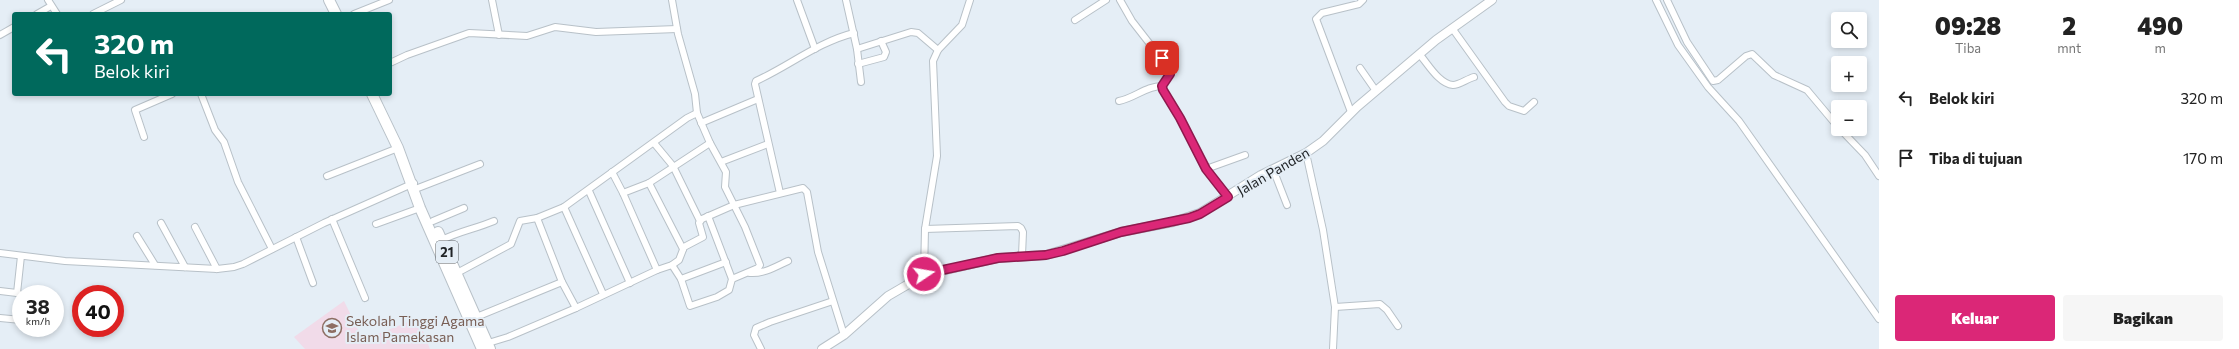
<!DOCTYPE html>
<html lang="id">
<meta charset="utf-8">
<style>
:root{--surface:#fff;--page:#f6f6f6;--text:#222;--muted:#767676;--accent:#db2777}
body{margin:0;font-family:Commissioner,sans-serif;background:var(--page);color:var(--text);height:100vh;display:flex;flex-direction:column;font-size:15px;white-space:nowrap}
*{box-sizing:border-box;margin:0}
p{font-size:13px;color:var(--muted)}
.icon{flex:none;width:22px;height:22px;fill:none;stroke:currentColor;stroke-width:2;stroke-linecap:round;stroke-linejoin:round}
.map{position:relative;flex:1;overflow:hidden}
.details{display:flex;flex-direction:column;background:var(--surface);width:360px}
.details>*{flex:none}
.top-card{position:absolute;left:12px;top:12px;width:380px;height:84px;border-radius:4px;box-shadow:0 2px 6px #0003;background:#00695c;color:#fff;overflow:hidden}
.controls{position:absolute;left:1831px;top:12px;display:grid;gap:8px}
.controls a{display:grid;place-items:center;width:36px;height:36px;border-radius:4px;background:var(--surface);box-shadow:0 2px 6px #0003;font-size:20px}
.speed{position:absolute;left:12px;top:285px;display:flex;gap:8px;font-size:20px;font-weight:700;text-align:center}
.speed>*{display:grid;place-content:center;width:52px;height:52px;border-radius:50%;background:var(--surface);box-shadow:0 2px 6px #0003;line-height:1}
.speed small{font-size:10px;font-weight:400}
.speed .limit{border:6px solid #d22;background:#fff;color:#111}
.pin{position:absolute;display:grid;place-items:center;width:34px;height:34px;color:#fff;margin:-17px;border-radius:8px;box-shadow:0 2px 6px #0006}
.me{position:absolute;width:44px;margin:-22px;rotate:78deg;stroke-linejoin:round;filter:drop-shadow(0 0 3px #0008)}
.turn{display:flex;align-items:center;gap:14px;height:84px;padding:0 16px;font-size:18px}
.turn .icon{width:52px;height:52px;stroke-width:2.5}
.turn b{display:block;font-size:28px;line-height:34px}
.eta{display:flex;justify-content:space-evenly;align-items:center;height:68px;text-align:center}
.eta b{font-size:24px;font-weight:800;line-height:28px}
.button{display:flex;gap:8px;margin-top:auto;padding:8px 16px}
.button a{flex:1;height:46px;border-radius:4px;background:var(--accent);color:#fff;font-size:16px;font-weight:800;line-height:46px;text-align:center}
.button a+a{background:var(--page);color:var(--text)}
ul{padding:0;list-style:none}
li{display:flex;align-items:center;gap:12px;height:60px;padding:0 16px}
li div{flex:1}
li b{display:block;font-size:15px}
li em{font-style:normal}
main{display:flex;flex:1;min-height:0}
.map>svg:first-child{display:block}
.education{fill:#f1dbe9}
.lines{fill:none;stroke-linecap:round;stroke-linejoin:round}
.minor-casing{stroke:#b8c1c8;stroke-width:8}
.tertiary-casing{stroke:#b8c1c8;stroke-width:10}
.trunk-casing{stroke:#b8c1c8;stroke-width:12}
.minor{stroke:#fff;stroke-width:6}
.tertiary{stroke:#fff;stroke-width:8}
.trunk{stroke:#fff;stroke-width:10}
.route-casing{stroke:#8e194d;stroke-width:10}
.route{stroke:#db2777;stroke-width:7}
.labels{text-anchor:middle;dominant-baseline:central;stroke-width:4;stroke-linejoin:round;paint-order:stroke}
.shield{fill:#e5eef6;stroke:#5c6165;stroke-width:1}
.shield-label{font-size:13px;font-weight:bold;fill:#212427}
.street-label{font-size:14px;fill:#212427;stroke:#e5eef6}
.education-label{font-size:14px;fill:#785e54;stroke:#e5eef6;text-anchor:start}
</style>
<main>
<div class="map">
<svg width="1879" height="349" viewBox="0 0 1879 349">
<rect width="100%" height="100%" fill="#e5eef6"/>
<polygon class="education" points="344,301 363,340 418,318 430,349 305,349 294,337"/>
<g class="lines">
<defs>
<g id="minor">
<polyline points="48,0 57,14"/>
<polyline points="492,0 499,35"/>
<polyline points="672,0 678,34 695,94 697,113 710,143 726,172 725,187 745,227 760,265 758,268 732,279"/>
<polyline points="797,0 815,49"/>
<polyline points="846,0 857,49 861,82"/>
<polyline points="1120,0 1132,21 1167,66 1170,75 1162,86 1163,90 1180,118 1206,169 1228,197"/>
<polyline points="1656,0 1678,45 1708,87 1739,121 1879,319"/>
<polyline points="1667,0 1687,42 1713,81 1718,80 1746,56 1752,54 1774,75 1807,90 1838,127"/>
<polyline points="37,14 51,6"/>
<polyline points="93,14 121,0"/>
<polyline points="354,14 389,0"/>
<polyline points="1075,20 1106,0"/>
<polyline points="1452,28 1505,102 1509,106 1524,111 1534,102"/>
<polyline points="0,35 14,27"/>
<polyline points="857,49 911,32 918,33 938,50"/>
<path d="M1420,55c8,9 19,29 33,30 6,0 14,-6 21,-8"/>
<polyline points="390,63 407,55 469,33 527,36 555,27 596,32 677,29"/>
<polyline points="858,64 884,57 886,52 881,41"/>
<polyline points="1360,68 1376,91"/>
<polyline points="201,94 215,130 224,142 238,182 272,249"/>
<path d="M1119,101c16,-3 27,-15 43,-15"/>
<polyline points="1351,112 1316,19 1322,13 1359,4 1363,0"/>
<polyline points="701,123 758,99"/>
<polyline points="1840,129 1865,155 1879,176"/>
<polyline points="144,137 135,110 172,94"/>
<polyline points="654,143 673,166 700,221"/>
<polyline points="1306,153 1323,230 1335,307 1333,349"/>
<polyline points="721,162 768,144"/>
<polyline points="1206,169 1245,155"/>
<polyline points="1273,169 1287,205"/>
<polyline points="612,172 623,193 657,270"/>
<polyline points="327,176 398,148"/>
<polyline points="649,183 683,249"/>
<polyline points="418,188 480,164"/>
<polyline points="589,191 630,283"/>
<polyline points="623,193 649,183 710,143"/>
<path d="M780,193l-25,-109 1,-3c33,-15 62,-39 98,-48"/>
<polyline points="564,207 603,294"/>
<polyline points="537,218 562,282 576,308"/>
<polyline points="332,219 365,298"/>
<polyline points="433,221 464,208"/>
<polyline points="161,223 185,267"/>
<polyline points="376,224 420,208"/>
<polyline points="195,227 217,269"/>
<polyline points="925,229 1018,226 1021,228 1023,232 1022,255"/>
<polyline points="137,236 155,265"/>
<polyline points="296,237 313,283"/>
<path d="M442,240c18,-9 33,-11 52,-19"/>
<polyline points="0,253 65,261 217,269 234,267 243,264 324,223 414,183"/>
<polyline points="672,265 681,279 690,306 717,297 729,290 732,279 708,216"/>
<polyline points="457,273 511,244 520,221 537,218 564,207 687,118 697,113"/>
<path d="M750,273c14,1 25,-6 38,-12"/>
<polyline points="924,275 925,229 937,156 933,61 938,50 962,25 970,0"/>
<polyline points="681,279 726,262"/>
<polyline points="0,291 17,293"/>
<polyline points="21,295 17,293 21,256"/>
<polyline points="1335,307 1380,304 1387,310 1398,326"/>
<polyline points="0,318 21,320"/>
<polyline points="474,318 562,282"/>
<polyline points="485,344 508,337 576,308 657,270 672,265 679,260 684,247 703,237 699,223 702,219 734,205 803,188 807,192 818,252 844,335"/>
<polyline points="761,349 754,335 756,328 770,322 833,301"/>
</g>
<polyline id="tertiary" points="822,349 844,335 888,296 924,275 998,258 1046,255 1121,232 1173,222 1200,213 1261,175 1306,153 1323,141 1357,107 1436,40 1492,0"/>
<g id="trunk">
<polyline points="329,0 336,14"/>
<polyline points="372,94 398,148 420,208 482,349"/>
<polyline points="438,232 490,349"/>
</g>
</defs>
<use href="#minor" class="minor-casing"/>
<use href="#tertiary" class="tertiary-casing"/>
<use href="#trunk" class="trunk-casing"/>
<use href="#minor" class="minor"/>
<use href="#tertiary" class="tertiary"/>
<use href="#trunk" class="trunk"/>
</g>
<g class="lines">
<defs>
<polyline id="route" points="924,274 998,258 1046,255 1063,251 1121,232 1189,218 1200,214 1228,197 1206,169 1180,118 1163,90 1162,86 1170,74 1162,58"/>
</defs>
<use href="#route" class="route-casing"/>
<use href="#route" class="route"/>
</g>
<defs>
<symbol id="university-ring" viewBox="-11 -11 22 22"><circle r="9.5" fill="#e5eef6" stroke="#8d6e63" stroke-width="1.5"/><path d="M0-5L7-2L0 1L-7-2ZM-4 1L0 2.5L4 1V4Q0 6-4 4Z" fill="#8d6e63"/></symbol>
</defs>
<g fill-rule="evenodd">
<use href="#university-ring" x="321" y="317" width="22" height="22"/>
</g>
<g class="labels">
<rect class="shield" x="436" y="241" width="22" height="22" rx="3"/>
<g class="shield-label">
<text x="447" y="252">21</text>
</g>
<g class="street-label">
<text transform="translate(1273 171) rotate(-30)">Jalan Panden</text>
</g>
<g class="education-label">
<text x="346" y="320">Sekolah Tinggi Agama<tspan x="346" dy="16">Islam Pamekasan</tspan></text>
</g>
</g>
</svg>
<div class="controls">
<a><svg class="icon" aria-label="search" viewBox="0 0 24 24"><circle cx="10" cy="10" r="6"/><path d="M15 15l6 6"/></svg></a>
<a>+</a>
<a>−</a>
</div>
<div class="speed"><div>38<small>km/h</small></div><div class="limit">40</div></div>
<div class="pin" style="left:1162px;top:58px;background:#d93025"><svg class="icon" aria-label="arrive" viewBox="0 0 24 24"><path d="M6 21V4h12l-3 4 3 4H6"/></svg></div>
<svg class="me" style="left:924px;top:274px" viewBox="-20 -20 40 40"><circle r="17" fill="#db2777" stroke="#fff" stroke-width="3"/><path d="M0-11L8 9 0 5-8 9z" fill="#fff"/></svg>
<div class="top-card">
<div class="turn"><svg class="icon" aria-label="left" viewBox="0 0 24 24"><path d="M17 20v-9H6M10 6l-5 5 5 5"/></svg><div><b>320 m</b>Belok kiri</div></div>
</div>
</div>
<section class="details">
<div class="eta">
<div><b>09:28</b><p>Tiba</p></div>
<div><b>2</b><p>mnt</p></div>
<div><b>490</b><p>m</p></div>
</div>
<ul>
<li><svg class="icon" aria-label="left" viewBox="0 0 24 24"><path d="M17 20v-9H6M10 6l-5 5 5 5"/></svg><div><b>Belok kiri</b></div><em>320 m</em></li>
<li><svg class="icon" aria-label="arrive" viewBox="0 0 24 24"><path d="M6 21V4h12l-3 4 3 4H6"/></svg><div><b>Tiba di tujuan</b></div><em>170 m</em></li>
</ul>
<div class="button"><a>Keluar</a><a>Bagikan</a></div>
</section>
</main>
